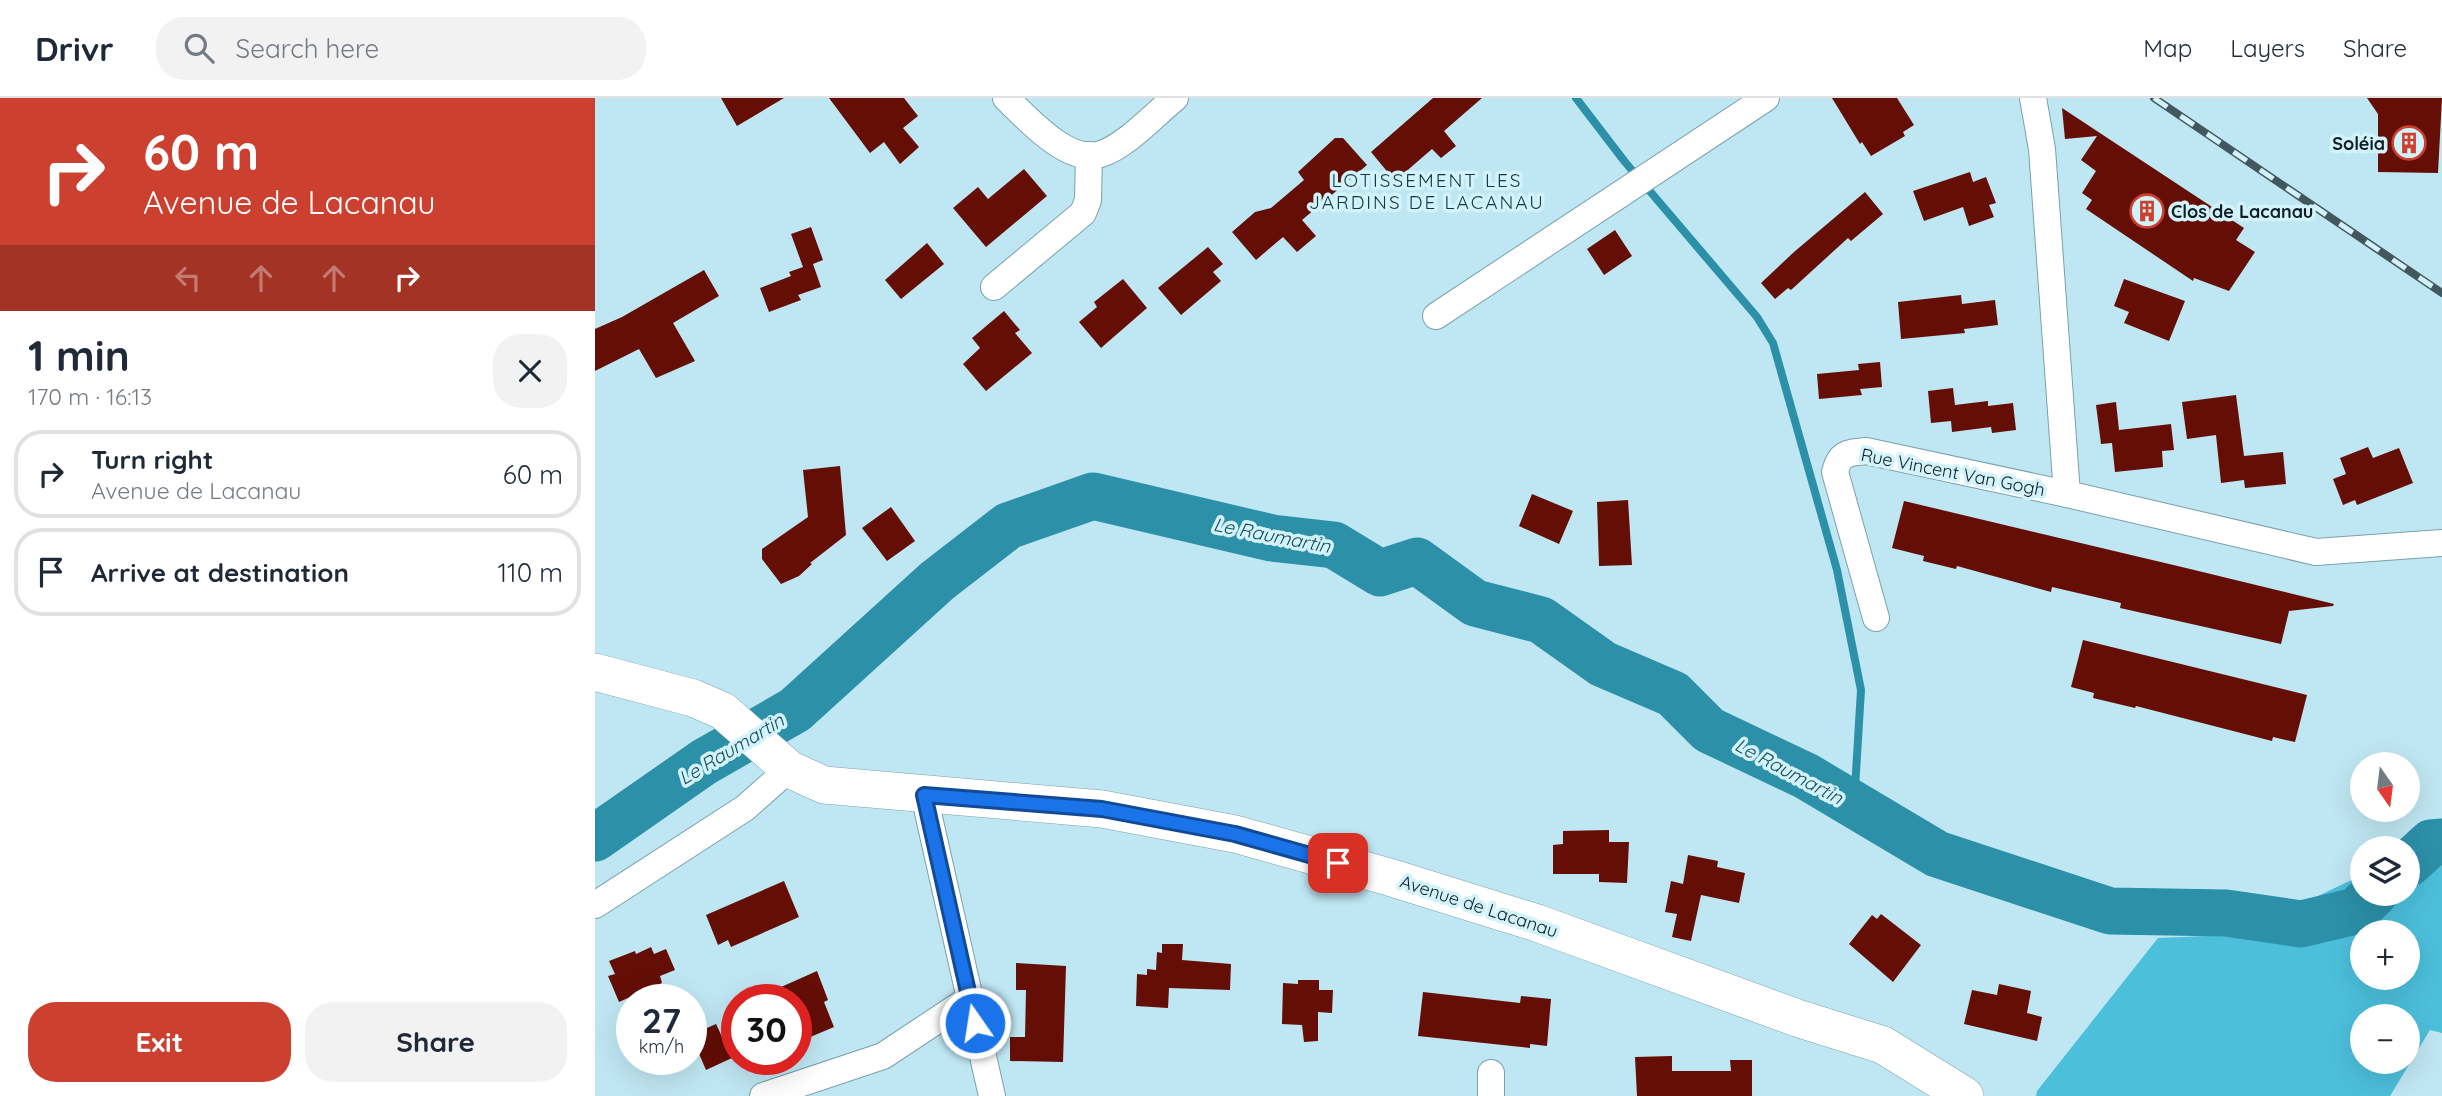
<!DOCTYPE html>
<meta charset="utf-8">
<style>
:root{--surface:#fff;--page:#f2f2f3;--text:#1f2937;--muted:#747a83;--line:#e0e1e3;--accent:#cc402f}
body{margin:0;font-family:Quicksand,sans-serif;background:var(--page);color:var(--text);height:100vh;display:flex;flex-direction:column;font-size:26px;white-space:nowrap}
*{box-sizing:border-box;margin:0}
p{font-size:23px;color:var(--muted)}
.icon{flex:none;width:38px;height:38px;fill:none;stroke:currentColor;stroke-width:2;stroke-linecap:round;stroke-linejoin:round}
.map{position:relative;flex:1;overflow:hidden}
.panel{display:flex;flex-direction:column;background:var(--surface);width:595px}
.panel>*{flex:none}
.guide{background:#cc402f;color:#fff;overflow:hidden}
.needle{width:46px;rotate:166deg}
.buttons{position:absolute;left:1755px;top:654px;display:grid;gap:14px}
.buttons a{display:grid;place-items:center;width:70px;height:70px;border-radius:50%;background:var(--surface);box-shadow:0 7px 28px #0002;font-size:35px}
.speed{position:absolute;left:21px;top:886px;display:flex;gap:14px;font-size:35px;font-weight:700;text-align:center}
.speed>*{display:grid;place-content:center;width:91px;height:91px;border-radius:50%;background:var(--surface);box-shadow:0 7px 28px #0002;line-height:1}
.speed small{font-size:18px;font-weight:400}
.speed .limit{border:10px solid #d22;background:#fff;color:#111}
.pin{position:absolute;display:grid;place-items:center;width:60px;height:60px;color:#fff;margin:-30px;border-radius:14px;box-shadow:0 4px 10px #0006}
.me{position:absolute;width:77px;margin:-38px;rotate:347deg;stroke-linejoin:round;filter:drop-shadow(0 0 5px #0008)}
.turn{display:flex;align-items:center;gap:24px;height:147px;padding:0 28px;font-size:32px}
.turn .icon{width:91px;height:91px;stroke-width:2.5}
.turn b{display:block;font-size:49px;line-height:60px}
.lanes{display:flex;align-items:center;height:66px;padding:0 28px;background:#0003;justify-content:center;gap:35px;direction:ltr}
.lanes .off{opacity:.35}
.round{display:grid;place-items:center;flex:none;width:74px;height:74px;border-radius:28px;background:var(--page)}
.overview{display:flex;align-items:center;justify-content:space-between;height:119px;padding:0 28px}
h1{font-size:42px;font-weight:700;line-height:52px}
.primary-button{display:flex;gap:14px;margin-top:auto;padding:14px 28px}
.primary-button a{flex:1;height:80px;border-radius:28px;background:var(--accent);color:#fff;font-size:28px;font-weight:700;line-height:80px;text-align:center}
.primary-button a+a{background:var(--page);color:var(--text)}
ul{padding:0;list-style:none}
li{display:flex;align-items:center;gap:21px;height:88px;margin:0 14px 10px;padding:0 14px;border:4px solid var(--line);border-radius:28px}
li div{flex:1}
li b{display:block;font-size:26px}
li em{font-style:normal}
header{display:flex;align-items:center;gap:42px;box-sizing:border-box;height:98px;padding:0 35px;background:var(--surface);border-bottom:2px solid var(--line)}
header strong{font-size:33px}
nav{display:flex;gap:38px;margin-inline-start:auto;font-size:24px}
.search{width:490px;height:63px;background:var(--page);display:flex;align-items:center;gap:18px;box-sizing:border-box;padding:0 24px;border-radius:28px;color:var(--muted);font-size:26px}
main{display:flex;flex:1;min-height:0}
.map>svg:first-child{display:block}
.green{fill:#4cbfdb;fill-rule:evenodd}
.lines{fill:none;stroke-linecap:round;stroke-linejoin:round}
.stream{stroke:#2c90a8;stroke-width:8}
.river{stroke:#2c90a8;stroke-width:47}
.building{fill:#640e06}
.street-casing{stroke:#7aa1ac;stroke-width:28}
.secondary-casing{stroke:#7aa1ac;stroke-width:38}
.street{stroke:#fff;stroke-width:26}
.secondary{stroke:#fff;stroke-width:37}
.rail-casing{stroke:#42585e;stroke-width:8}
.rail{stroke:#d3f3fc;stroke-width:5;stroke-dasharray:16;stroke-linecap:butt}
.route-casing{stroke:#114b97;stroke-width:18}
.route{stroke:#1a73e8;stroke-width:12}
.labels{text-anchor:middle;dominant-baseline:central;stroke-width:7;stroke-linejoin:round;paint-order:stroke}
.poi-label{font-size:18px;font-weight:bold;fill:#0f1e22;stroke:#d3f3fc;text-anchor:end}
.street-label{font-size:18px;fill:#0f1e22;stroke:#d3f3fc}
.neighbourhood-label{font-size:19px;letter-spacing:2px;fill:#133842;stroke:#d3f3fc}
.water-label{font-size:19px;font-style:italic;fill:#134b58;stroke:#d3f3fc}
</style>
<header>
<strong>Drivr</strong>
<div class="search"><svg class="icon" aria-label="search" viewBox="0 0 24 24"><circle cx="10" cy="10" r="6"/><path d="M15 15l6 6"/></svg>Search here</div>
<nav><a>Map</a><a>Layers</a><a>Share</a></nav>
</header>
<main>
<section class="panel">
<div class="guide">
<div class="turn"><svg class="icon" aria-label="right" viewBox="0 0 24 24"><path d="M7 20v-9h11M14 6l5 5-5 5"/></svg><div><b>60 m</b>Avenue de Lacanau</div></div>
<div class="lanes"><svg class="icon off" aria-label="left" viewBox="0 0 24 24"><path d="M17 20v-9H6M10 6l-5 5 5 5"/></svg><svg class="icon off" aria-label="ahead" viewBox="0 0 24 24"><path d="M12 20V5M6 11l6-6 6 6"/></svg><svg class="icon off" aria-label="ahead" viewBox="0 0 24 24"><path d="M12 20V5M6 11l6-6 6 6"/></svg><svg class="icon" aria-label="right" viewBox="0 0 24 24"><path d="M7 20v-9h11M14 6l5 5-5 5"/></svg></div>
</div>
<div class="overview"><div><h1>1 min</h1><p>170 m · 16:13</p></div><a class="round"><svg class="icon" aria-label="close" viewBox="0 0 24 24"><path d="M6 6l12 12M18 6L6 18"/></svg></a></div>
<ul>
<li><svg class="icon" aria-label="right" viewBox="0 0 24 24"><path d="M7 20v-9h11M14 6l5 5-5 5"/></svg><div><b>Turn right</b><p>Avenue de Lacanau</p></div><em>60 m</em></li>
<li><svg class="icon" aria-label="arrive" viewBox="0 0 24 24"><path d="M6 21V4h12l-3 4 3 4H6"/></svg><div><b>Arrive at destination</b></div><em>110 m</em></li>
</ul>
<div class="primary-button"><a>Exit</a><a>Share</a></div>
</section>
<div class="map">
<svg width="1847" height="998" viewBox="0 0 1847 998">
<rect width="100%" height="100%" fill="#bfe7f3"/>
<path class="green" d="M1847,739v196l-12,-3 -40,66h-354l1,-5 121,-153 186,-8 -28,-33 46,-22 1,19h45v-41zM1768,835h45v45h-45zM1768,919h45v45h-45z"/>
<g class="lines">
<polyline class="stream" points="981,0 1030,64 1162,219 1178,245 1242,472 1266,592 1259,707"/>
<g class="river">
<polyline points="0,740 109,664 200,612 342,483 413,428 498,398 677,440 739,447 785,475 822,463 880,505 946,522 1008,566 1078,596 1114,632 1211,678 1342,756 1515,813 1631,815 1706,826 1761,813 1779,796"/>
<polyline points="1813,766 1836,745 1847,744"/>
</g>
</g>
<g class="building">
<polygon points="126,0 189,0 142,28"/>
<polygon points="234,0 309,0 323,18 308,30 324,49 305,66 289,44 275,55"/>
<polygon points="838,0 887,0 849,33 861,48 846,60 837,51 800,83 776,54"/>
<polygon points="1237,0 1302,0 1319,27 1308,34 1310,38 1276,58 1267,44 1265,46"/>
<polygon points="1772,0 1847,0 1843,75 1783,74 1783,16"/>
<polygon points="1467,10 1649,130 1641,142 1660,154 1634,193 1599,180 1598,183 1491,111 1497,102 1487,95 1501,73 1486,62 1502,38 1470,41"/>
<polygon points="740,40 748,40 772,67 707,122 721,138 702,154 688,139 661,162 637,134 660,114 676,110 709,82 703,74"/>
<polygon points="429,71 452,98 391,149 358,110 383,89 393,101"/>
<polygon points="1375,74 1378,84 1391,79 1401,105 1394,107 1399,119 1374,128 1368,109 1329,123 1318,93"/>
<polygon points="1270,94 1288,116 1256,143 1253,140 1196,192 1193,190 1180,201 1166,185 1199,154"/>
<polygon points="216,129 228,162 218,166 226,189 203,197 206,202 174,214 165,190 196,178 194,174 208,169 196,136"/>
<polygon points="1020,132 1037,158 1009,177 992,151"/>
<polygon points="332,145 349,166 306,201 290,182"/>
<polygon points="613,149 628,166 618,174 626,183 586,217 563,190"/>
<polygon points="109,172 124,198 78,225 100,263 61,280 44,251 0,273 0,231 27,219"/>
<polygon points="528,181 552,210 506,250 484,224 502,209 499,204"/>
<polygon points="1529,181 1590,203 1574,243 1529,225 1534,214 1519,208"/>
<polygon points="1366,197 1367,206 1400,202 1403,227 1369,231 1370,235 1306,241 1303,204"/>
<polygon points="409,213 425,232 420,235 437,255 391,293 368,266 385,250 377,240"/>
<polygon points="1285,264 1287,289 1265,291 1267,297 1224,301 1222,276 1264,272 1263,266"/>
<polygon points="1358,290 1360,307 1393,303 1393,308 1418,305 1421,332 1397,335 1396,329 1357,334 1356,323 1336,325 1333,293"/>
<polygon points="1641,297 1649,358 1688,354 1691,386 1650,390 1649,382 1626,385 1621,337 1592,341 1587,304"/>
<polygon points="1521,304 1524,332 1576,326 1579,352 1567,353 1568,369 1520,374 1517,345 1506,346 1501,307"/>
<polygon points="1773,349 1778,360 1804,350 1818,385 1762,407 1760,402 1748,407 1738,381 1751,376 1745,360"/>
<polygon points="245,368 251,437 215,465 217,466 204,478 186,486 167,461 167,451 213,419 208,372"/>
<polygon points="937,396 978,413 964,446 924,428"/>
<polygon points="1033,402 1037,467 1004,468 1002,404"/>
<polygon points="1309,403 1591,470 1739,506 1738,508 1694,513 1686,546 1525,510 1526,505 1457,489 1456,494 1362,468 1361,471 1328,463 1329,458 1297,450"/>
<polygon points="296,409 320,443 292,463 267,430"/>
<polygon points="1488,542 1712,597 1700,644 1678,639 1677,643 1541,608 1540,610 1498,600 1499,595 1476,589"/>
<polygon points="1014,732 1014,744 1034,744 1032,785 1004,784 1004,776 958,776 958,747 968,746 968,733"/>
<polygon points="1093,757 1123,763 1122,769 1150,775 1144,805 1106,797 1096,843 1077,839 1082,816 1070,814 1076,783 1088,786"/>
<polygon points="189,783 204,819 136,849 133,842 123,847 111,817"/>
<polygon points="1286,816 1326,847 1298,884 1254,846 1277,817 1282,821"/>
<polygon points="567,846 588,846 587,862 636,866 635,892 574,890 573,910 541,908 542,876 552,877 552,871 561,872 562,854 567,855"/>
<polygon points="56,849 59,856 71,851 80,872 65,878 67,885 24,904 13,878 20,876 14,863 40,853 41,856"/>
<polygon points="421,865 471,868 468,964 415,963 415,939 430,939 431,892 421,892"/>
<polygon points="222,873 233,902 229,904 239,929 201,945 201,901 159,901"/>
<polygon points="703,882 724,882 724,892 738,892 737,915 723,914 723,943 709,944 707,927 687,926 688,885 703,886"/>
<polygon points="1404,886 1436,893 1432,915 1447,919 1442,943 1369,926 1377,892 1402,897"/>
<polygon points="828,894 925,905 926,898 956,901 952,948 935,946 935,950 823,938"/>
<polygon points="121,926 137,960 111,972 96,937"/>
<polygon points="1077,958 1077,973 1136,973 1135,962 1157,962 1157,998 1042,998 1040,959"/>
</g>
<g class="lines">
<defs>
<g id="street">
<path d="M411,0c21,20 62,67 95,56 25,-8 53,-39 74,-56"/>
<polyline points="1438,0 1447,51 1472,396"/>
<polyline points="399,189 488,115 493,102 494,57"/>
<polyline points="841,218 1171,0"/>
<path d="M1281,520l-41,-146c5,-20 13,-19 31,-21l201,43 249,58 126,-9"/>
<polyline points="329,697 397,998"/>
<polyline points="0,807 150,710 194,671"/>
<polyline points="168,998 288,958 374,901"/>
<polyline points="896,998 896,975"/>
</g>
<polyline id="secondary" points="0,574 98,600 128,613 194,671 229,687 507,711 640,736 794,779 942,825 1202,920 1288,947 1370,998"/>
</defs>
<use href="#street" class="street-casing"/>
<use href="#secondary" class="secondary-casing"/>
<use href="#street" class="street"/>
<use href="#secondary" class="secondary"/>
<defs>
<polyline id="rail" points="1559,0 1847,195"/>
</defs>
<use href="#rail" class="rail-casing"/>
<use href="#rail" class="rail"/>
</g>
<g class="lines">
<defs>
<polyline id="route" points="380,925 329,697 507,711 640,736 743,765"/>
</defs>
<use href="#route" class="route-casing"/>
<use href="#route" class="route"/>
</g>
<defs>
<symbol id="building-ring" viewBox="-11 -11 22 22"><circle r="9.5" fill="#d3f3fc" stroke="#cc402f" stroke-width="1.5"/><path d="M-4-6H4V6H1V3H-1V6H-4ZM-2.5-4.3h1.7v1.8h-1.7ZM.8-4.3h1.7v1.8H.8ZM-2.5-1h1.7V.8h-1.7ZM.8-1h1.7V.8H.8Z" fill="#cc402f"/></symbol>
</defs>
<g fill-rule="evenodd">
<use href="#building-ring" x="1795" y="26" width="38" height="38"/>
<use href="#building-ring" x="1533" y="94" width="38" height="38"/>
</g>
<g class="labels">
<g class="poi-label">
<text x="1790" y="45">Soléia</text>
<text x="1576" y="113" text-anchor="start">Clos de Lacanau</text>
</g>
<g class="street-label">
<text transform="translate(1358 374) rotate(11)">Rue Vincent Van Gogh</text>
<text transform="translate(884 808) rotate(18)">Avenue de Lacanau</text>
</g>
<g class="neighbourhood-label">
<text x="832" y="82">LOTISSEMENT LES<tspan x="832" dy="22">JARDINS DE LACANAU</tspan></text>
</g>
<g class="water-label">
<text transform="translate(677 437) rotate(11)">Le Raumartin</text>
<text transform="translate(136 651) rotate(-31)">Le Raumartin</text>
<text transform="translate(1194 673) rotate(28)">Le Raumartin</text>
</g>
</g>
</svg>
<div class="buttons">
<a><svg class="needle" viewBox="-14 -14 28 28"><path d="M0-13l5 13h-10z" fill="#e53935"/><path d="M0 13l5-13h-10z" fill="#747a83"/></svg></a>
<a><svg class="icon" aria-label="layers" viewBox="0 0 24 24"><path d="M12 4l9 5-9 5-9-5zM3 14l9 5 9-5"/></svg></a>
<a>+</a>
<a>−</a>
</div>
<div class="speed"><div>27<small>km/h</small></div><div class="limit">30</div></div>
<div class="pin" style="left:743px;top:765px;background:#d93025"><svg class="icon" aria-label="arrive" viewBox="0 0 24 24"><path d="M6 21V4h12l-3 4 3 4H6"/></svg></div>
<svg class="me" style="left:380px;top:925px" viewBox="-20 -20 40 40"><circle r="17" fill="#1a73e8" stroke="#fff" stroke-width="3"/><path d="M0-11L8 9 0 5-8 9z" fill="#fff"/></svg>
</div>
</main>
